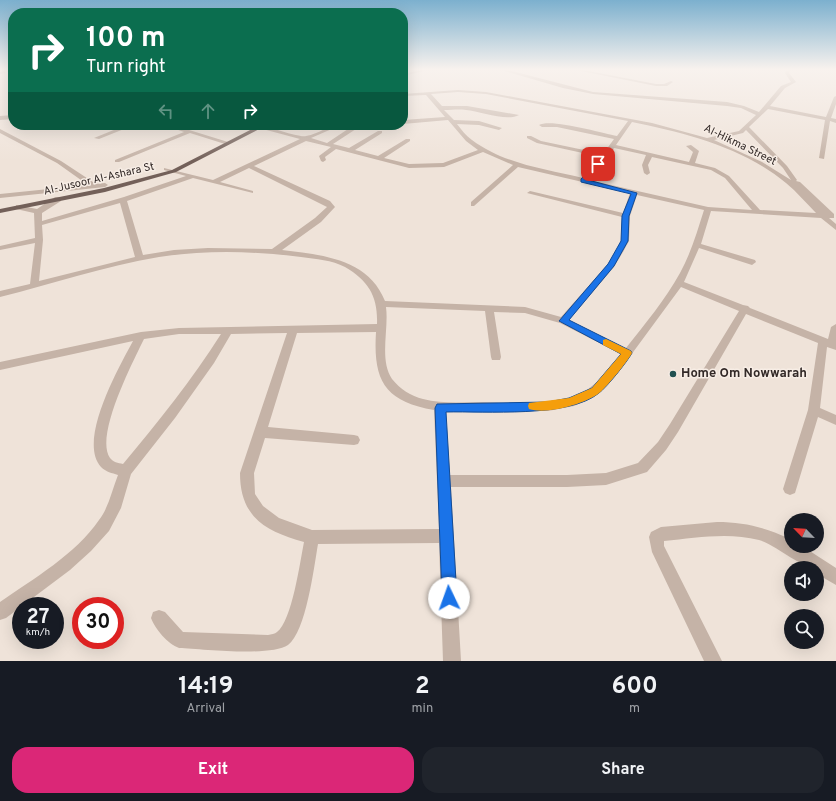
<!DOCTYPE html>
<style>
:root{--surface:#171b24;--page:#20242c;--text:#f1f3f6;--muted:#9ea1a6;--accent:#db2777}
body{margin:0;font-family:Overpass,sans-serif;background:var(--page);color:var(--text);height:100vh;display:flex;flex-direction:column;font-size:15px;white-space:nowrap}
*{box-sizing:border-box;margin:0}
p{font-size:13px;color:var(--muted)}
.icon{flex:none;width:22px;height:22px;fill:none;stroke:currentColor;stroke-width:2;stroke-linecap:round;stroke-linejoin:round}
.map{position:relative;height:661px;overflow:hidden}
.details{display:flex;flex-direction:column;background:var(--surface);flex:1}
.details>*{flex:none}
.banner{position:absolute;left:8px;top:8px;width:400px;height:122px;border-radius:16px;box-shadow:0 4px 16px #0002;background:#0b6e4f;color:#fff;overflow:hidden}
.needle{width:26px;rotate:295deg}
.controls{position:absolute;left:784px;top:513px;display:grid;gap:8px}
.controls a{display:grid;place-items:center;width:40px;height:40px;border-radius:50%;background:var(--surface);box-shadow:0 4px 16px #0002;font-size:20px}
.speed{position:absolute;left:12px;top:597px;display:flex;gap:8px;font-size:20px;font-weight:700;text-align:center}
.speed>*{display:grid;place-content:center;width:52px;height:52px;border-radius:50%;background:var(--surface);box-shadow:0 4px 16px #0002;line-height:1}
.speed small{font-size:10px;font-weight:400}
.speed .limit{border:6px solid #d22;background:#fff;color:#111}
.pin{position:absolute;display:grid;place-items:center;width:34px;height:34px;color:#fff;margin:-17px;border-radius:8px;box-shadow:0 2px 6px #0006}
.me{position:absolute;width:44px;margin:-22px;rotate:357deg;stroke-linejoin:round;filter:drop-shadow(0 0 3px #0008)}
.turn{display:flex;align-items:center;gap:14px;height:84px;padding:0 12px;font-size:18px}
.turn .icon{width:52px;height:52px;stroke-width:2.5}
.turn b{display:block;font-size:28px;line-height:34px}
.lanes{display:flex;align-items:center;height:38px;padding:0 12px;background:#0003;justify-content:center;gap:20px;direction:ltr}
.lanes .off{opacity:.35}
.eta{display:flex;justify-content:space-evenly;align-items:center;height:68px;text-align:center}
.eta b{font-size:24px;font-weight:700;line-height:28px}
.button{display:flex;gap:8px;margin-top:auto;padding:8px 12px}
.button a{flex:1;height:46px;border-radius:16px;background:var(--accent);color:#fff;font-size:16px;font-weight:700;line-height:46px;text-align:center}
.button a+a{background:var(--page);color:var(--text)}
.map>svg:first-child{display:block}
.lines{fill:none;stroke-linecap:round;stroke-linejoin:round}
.minor{fill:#c5b3a7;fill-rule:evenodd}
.major{fill:#736059;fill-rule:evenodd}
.route{fill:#1a73e8;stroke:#114b97}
.slow{fill:#f59e0b}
.poi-dot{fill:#205050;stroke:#f7ede5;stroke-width:1.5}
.labels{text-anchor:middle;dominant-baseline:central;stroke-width:3;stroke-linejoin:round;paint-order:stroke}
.far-street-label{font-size:11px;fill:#322927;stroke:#f7ede5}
.poi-label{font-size:13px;font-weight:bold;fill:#322927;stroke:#f7ede5;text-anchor:start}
</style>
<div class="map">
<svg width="836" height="661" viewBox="0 0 836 661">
<rect width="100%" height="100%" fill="#efe3d9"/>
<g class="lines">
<g class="minor">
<polygon points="425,69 432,69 403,76 403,74"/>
<path d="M498,69h6l89,23 134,10 17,4 15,6 22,-26 10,-4 -6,-9 2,-4h4l-2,4 7,9 -11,6 -15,18 56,11 8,-20 2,-1v8l-5,14 5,1v4l-6,-2 -6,38 -5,-1 6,-38 -57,-11 -19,18 38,39 10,14 -1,1 4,1 34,32v4h-5l7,6v6l-15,-12 -110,-7 -10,33 54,16 1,2 -4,3 -53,-17 -15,34 59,23 5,1 2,2 78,31 3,-12 5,-3v26l-9,-3 -7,61 16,7v10l-18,-8 -23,76 -5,2 -5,-2 -2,-4 25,-79 10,-67 -72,-29 -68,118 -12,18 -19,22 -41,13 -39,2h-116l10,174h-18l-4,-118 -121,1c-4,23 -12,88 -30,101 -18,12 -86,4 -109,3 -11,-4 -24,-19 -28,-30l2,-6 6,-2 6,2 18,20 85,3c3,-1 7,-1 9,-3 15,-11 23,-70 27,-90 -39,-11 -64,-25 -64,-69l47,-140 -56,1 -17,29 -39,55 -44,56 -10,34 -12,23 -18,20 -21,19 -64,48 -6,2v-18c33,-23 76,-48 99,-82 10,-13 13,-30 19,-45 -6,-2 -12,-3 -17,-8 -24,-26 18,-100 32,-126l-133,29v-8l141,-30 38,-4 198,-4c1,-27 -8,-43 -32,-57 -13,-7 -29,-8 -44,-10 -48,-6 -95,-7 -142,0 -54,9 -107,27 -159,40v-6l30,-7 5,-41 -35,7v-4l35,-8 -1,-25 -18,-4v-4l21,4 18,-12h6v4l-19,12v8l82,-24 62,-21 -22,-6v-2l49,12 87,-41 -41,-11v-2l2,-1c8,2 39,13 45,11 18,-3 31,-20 50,-7l-23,15 16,4 29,-17h4v2l-27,17 23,6 28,-17h4v2l-26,17 25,6 34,-1 35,-13 -12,-9 -18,-21 -45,4v-4l42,-3 -19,-22 -23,1v-2l55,-4 28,2 166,31 55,15 32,-7 17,-16 -15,-7 -14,-2 -134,-12 -30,-6zM458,92l28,2 142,27 -11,15c-15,-3 -67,-18 -78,-11l3,2h15l57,12 -11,15 -62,-13 -10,-5h-4v2l10,5 64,14 -18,21c-38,-9 -79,-14 -111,-38 -6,-4 -11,-11 -15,-16l22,1 20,5 3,-2 -23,-7 -25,-1 -10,-10c8,0 15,-1 22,0 14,1 41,12 53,5l-52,-9h-25l-11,-12zM632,122c53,11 111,25 154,61 11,9 20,20 30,30l-56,-3 -31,-34 -14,-8 -20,-5 4,-12 -8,-6 -5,1 7,6 -4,10 -73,-17zM334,128l14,1 -21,14 -16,-5zM746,130l37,38 8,12 -29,-18 -48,-22 29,-7zM306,141l25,6 -12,9 2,5 2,1 3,-2 -1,-3 11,-8 73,19 35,-1 39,-15 30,13 -42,37v4h3l44,-39 112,26 -7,20 -93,-22 -3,2 95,24 -1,24 -6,11 -7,12 -47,53 -36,-10 -140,-6c-17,-43 -64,-46 -103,-51l39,-28 14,-15 -5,-6 -76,-35zM614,148l32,7 -4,10 2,8 3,2 3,-2 -2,-8 4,-8 59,13 14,8 27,32 -44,-3 -119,-27zM249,168l78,39 -12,11 -43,31 -64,-1 -34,2 -31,5 -16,-54 66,-23 60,15v-2l-33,-9zM637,195l67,15c-7,22 -13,43 -24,63 -15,27 -35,51 -54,75l-57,-28 45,-53 9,-15 6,-11 1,-25zM120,203l15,54 -96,24 4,-41 -1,-15zM681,287l58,24 -69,113 -12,18 -20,21 -32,10 -39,2h-117l-4,-64h102l26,-5 16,-7 9,-6 18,-19zM386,307l99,4 6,46 1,3h8l1,-3 -7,-45 31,1 35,10 61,31c-11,14 -23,30 -39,39 -28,15 -67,10 -99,9 -20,0 -41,2 -60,-3 -12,-3 -23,-10 -31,-20 -13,-19 -3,-50 -6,-72zM376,332c-3,48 8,69 58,78l5,119 -127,1 -33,-12 -16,-12 -8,-12 -1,-21 11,-35 89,7 4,-1 2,-4 -2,-4 -4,-1 -86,-8 29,-94zM179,334h42c-29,46 -63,88 -98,130 -5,-1 -10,-2 -13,-6 -15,-21 20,-90 30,-111l4,-8z"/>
<polygon points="571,69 578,69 656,84 664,84 671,81 673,82 667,86 656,86"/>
<polygon points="4,71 6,73 0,74 0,72"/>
<polygon points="13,115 13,119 0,120 0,116"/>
<polygon points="68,125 77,125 81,127 78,129"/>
<polygon points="126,125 134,125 99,139 94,138"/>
<polygon points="164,125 173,125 228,142 225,144 190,133 119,162 115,162 115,160 184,132"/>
<polygon points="0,129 61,161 96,184 105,183 108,185 105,187 0,198 0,194 88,185 57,163 0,133"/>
<path d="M717,522c26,0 47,5 71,16l3,2v6h11l34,22v17l-19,-11v-6c-17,0 -39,-22 -58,-28 -31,-8 -64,-2 -95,1v5l58,115h-18l-52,-109 -3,-15 2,-5 10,-5z"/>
</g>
<polygon class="major" points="260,125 267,125 176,172 105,192 0,213 0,209 104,188 172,170"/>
</g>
<linearGradient id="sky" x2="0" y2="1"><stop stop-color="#7cb0ce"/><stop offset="0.43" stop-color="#f8f2ee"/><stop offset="1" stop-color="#f8f2ee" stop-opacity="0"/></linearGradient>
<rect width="836" height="161" fill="url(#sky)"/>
<path class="route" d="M596,163l5,1 -13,16 49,13 -8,23 -1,25 -14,25 -45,54 62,31 1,2c-5,9 -25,34 -33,40 -30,25 -114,18 -153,19l11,186 -3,6 -5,2 -5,-2 -2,-6 -7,-190 2,-4 111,-2 21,-4 23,-10 29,-34 -62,-33 49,-57 13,-23 1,-25 9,-22 -50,-12v-3z"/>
<path class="slow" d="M606,339l25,12 1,2c-4,8 -27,36 -34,41 -15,10 -51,21 -69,15l-1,-3 1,-3 40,-5 23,-10 29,-34 -18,-9v-5z"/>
<circle class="poi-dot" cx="673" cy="374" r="4"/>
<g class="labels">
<g class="far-street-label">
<text transform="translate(740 145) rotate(26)">Al-Hikma Street</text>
<text transform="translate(99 179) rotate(-13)">Al-Jusoor Al-Ashara St</text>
</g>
<g class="poi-label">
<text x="681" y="374">Home Om Nowwarah</text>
</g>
</g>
</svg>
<div class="controls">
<a><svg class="needle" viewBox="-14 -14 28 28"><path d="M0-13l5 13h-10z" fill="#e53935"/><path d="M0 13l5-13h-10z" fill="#9ea1a6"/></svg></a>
<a><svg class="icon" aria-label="sound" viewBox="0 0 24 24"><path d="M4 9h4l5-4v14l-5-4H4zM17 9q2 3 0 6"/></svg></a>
<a><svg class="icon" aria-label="search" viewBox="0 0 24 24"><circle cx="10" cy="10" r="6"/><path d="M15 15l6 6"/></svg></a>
</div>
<div class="speed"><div>27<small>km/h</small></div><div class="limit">30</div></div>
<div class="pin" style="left:598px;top:164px;background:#d93025"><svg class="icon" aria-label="arrive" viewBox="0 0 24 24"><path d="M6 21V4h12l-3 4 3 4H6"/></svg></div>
<svg class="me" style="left:449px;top:598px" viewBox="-20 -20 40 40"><circle r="19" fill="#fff"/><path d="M0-13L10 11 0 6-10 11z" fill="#1a73e8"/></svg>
<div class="banner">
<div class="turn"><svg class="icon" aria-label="right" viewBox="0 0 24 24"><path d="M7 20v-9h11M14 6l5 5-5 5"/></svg><div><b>100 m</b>Turn right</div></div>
<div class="lanes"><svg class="icon off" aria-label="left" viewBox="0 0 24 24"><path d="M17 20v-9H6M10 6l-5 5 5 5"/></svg><svg class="icon off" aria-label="ahead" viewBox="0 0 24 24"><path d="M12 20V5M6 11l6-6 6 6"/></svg><svg class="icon" aria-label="right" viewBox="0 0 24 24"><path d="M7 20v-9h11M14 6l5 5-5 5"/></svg></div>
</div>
</div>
<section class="details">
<div class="eta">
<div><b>14:19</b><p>Arrival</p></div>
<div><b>2</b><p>min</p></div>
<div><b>600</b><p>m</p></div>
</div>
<div class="button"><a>Exit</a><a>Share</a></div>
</section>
